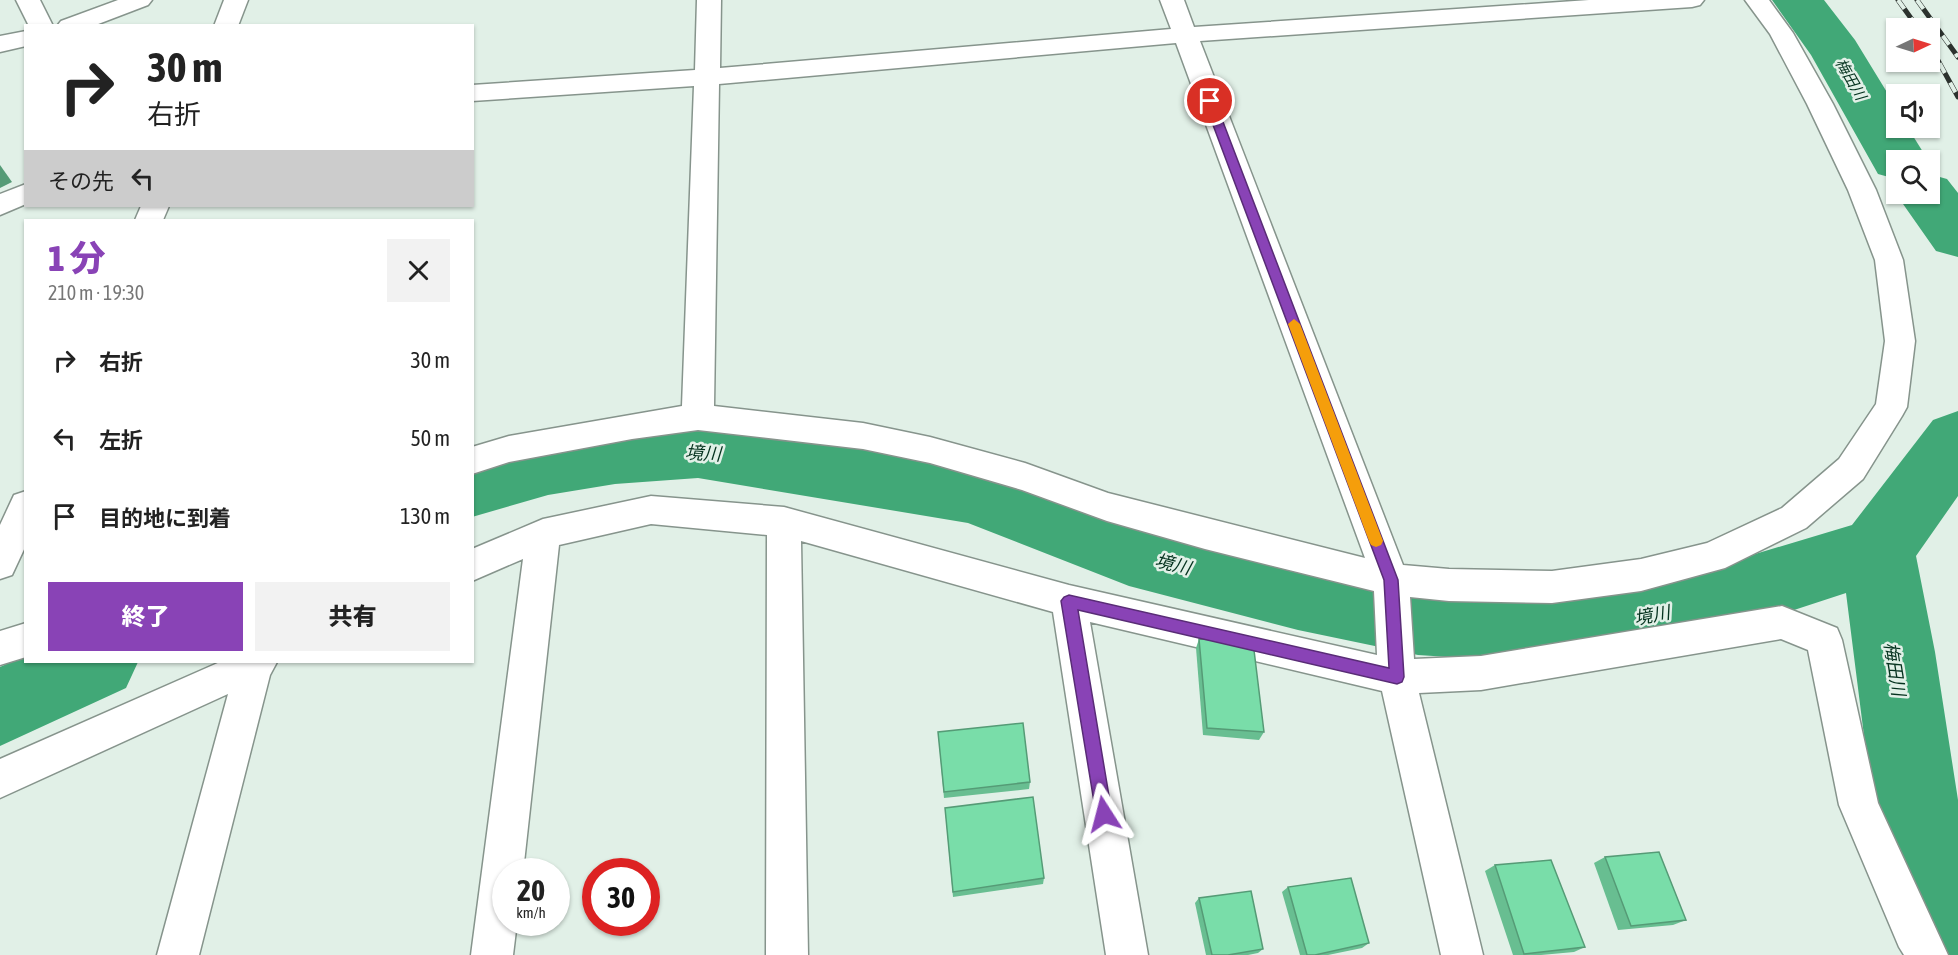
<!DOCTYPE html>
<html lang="ja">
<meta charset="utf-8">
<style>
:root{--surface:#fff;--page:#f2f2f2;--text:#222;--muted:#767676;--accent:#8943b6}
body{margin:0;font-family:"Asap Condensed","Noto Sans JP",sans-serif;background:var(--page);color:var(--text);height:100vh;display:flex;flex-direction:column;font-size:22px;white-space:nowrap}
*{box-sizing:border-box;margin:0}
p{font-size:20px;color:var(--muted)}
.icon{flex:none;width:33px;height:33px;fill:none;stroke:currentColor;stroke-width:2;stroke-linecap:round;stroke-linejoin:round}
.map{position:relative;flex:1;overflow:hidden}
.drawer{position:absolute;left:24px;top:219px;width:450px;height:444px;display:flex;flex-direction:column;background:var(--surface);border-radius:0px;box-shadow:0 2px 4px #0004}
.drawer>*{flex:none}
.banner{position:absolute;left:24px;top:24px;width:450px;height:183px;border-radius:0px;box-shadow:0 2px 4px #0004;background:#fff;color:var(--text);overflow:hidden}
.needle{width:39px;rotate:86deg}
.fabs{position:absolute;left:1886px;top:18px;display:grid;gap:12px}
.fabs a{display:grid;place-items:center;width:54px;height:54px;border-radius:0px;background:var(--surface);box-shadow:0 2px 4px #0004;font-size:30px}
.speed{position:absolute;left:492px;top:858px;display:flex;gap:12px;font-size:30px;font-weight:700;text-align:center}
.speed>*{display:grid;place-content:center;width:78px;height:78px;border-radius:50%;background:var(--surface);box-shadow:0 2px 4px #0004;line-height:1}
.speed small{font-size:15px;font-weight:400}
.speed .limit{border:9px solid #d22;background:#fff;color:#111}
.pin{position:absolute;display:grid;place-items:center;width:51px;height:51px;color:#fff;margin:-26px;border:3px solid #fff;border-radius:50%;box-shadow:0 2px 6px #0007}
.me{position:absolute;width:66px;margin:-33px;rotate:351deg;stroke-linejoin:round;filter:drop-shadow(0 0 4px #0008)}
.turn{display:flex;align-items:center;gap:21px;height:126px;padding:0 24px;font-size:27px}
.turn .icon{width:78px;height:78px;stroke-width:2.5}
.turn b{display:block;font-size:42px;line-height:51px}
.then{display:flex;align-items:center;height:57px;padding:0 24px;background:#0003;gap:12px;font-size:22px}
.round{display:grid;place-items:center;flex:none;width:63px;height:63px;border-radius:0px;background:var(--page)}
.head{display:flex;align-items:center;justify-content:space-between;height:102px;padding:0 24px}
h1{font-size:36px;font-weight:800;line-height:45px;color:var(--accent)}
.button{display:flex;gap:12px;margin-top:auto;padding:12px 24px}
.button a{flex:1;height:69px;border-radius:0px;background:var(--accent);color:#fff;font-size:24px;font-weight:800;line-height:69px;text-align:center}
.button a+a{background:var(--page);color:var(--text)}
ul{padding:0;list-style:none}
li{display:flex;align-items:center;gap:18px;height:78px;padding:0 24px}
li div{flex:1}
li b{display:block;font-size:22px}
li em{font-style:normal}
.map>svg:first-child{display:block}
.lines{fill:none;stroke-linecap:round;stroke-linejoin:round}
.river{fill:#41a877;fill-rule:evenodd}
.minor-casing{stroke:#86948c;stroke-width:3}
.minor{fill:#fff;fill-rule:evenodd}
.rail-casing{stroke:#2c322e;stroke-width:5}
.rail{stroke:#e1f0e7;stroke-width:4;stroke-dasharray:11;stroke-linecap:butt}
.wall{fill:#68be91}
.shaded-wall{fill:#559b76}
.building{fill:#79dda9;stroke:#559b76;stroke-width:1.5}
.route{fill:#8943b6;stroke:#592c76;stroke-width:1.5}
.slow{fill:#f59e0b}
.labels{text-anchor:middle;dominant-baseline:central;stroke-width:5;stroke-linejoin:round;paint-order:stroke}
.far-water-label{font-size:15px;font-style:italic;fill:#04321e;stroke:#e1f0e7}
.water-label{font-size:18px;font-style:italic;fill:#04321e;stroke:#e1f0e7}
</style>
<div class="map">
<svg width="1958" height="955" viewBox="0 0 1958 955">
<rect width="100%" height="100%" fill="#e1f0e7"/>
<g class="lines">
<g class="river">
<polygon points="1772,0 1824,0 1855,40 1896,107 1896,128 1908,128 1928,160 1896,160 1896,179 1878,174 1811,55"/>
<polygon points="1929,174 1947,179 1958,193 1958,257 1936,251 1896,194 1929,194"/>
<polygon points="1958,411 1958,496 1916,556 1935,652 1958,800 1958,955 1937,955 1926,950 1873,807 1846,593 1702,640 1632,655 1524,662 1418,655 1298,630 1129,586 968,523 698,478 615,484 548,495 472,517 472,456 548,435 615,426 698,420 973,462 1131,520 1298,560 1418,583 1524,590 1632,583 1702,570 1852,525 1933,420"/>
<polygon points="26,655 26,662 138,662 126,688 0,746 0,667"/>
</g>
<defs>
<g id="minor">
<polygon points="16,0 40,0 53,26 29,26"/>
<polygon points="118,0 152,0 148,5 93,26 57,26 61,21"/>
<polygon points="224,0 248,0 238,26 214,26"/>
<path d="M697,0h24l-1,68 451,-39 -11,-29h24l10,27 395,-27h115l-4,5 -8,2 -492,34 203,524 46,4 103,2 89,-12 66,-16 75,-35 57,-49 37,-55 9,-63 -10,-81 -27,-70 -41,-86 -37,-70 -25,-34h24l24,33 40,71 43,86 27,70 12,81 -8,66 -5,9 -39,63 -57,49 -81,40 -84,23 -89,12 -103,-2 -39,-4 4,62 67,-3 301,-50 55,22 5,12 36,163 70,152h-44l-5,-8 -60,-142 -31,-155 -27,-11 -300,51 -62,3 64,262h-42l-59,-264 -292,-69 58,333h-42l-53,-343 -252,-71 7,414h-42l1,-420 -116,-11 -92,21 -36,327h-17v50h11l-4,33h-42l52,-396 -51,22v-32l71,-30 108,-23 133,11 285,78 308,70 -3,-64 -169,-42 -98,-28 -85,-31 -92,-27 -67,-14 -165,-19 -66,9 -123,23 -37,12v-27l37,-11 173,-30 12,-320 -222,15v-16l223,-15zM1176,43l189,515 -257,-65 -83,-30 -95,-26 -67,-14 -149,-17 5,-322z"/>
<polygon points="26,31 26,46 0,52 0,36"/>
<polygon points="26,184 26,204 0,215 0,194"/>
<polygon points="141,206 169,206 163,220 135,220"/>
<polygon points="26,491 26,545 12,575 0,579 0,525 14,495"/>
<polygon points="26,623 26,657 0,665 0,631"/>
<polygon points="220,662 277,662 270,675 199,955 157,955 228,694 0,798 0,759"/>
</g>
</defs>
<use href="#minor" class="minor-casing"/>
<use href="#minor" class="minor"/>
<defs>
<g id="rail">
<polyline points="1898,0 1918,28"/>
<polyline points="1917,0 1958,57"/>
<polyline points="1929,44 1958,97"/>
</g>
</defs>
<use href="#rail" class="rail-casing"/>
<use href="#rail" class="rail"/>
</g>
<g class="wall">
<polygon points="1199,639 1264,732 1259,740 1203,735 1196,648"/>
<polygon points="938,732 1030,782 1029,789 944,798"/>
<polygon points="945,808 1044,878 1043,884 953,897"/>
<polygon points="1605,857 1686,920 1673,925 1618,930 1594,863"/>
<polygon points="1495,865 1585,947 1574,952 1541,955 1513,955 1485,871"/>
<polygon points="1288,887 1369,943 1362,948 1328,955 1300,955 1282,892"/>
<polygon points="1199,898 1263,949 1258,953 1248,955 1206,955 1195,903"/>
</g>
<polygon class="shaded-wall" points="0,165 12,182 0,188"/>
<g class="building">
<polygon points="1199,639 1253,642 1264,732 1207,728"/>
<polygon points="1023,723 1030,782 944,792 938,732"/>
<polygon points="1033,797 1044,878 953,892 945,808"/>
<polygon points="1659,852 1686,920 1631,926 1605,857"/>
<polygon points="1551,860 1585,947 1524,954 1495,865"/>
<polygon points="1351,878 1369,943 1315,955 1307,955 1288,887"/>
<polygon points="1251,891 1263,949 1228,955 1212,955 1199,898"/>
</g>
<polygon class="route" points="1210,97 1215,101 1398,580 1404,677 1402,682 1397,684 1078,610 1112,814 1110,819 1104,822 1098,819 1096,814 1061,601 1064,597 1069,595 1389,668 1384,580 1204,101"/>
<polygon class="slow" points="1294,319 1300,324 1383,541 1381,545 1376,547 1371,545 1369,541 1288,324"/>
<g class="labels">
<g class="far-water-label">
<text transform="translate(1851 79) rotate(60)">梅田川</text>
</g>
<g class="water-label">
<text transform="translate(703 453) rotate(3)">境川</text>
<text transform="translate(1173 564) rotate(14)">境川</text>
<text transform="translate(1652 615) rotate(-11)">境川</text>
<text transform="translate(1895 669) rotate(81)">梅田川</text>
</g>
</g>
</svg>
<div class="fabs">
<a><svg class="needle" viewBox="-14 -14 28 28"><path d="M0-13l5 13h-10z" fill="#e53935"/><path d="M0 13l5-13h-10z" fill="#767676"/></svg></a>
<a><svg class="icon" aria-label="sound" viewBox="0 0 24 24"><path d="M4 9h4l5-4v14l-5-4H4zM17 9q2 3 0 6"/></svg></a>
<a><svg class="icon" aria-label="search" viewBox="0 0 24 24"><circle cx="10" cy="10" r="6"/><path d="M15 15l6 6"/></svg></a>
</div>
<div class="speed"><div>20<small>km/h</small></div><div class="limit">30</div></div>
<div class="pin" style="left:1210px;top:101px;background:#d93025"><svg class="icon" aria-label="arrive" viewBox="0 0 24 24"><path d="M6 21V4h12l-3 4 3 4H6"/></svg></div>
<svg class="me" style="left:1104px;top:814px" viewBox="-20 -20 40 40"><path d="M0-17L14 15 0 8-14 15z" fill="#8943b6" stroke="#fff" stroke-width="4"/></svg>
<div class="banner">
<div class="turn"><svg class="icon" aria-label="right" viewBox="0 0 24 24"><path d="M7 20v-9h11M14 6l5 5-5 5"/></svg><div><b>30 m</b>右折</div></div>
<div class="then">その先<svg class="icon" aria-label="left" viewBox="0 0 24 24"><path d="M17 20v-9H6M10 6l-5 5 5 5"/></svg></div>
</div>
<section class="drawer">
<div class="head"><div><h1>1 分</h1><p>210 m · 19:30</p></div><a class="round"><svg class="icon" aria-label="close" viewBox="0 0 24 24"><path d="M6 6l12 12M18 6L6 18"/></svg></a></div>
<ul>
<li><svg class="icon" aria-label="right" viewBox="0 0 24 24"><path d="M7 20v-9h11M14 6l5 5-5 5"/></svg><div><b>右折</b></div><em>30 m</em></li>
<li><svg class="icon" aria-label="left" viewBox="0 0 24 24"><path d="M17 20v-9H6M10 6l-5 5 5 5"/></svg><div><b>左折</b></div><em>50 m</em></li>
<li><svg class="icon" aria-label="arrive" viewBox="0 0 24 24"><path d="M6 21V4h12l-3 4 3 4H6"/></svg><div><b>目的地に到着</b></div><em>130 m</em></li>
</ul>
<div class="button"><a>終了</a><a>共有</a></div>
</section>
</div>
